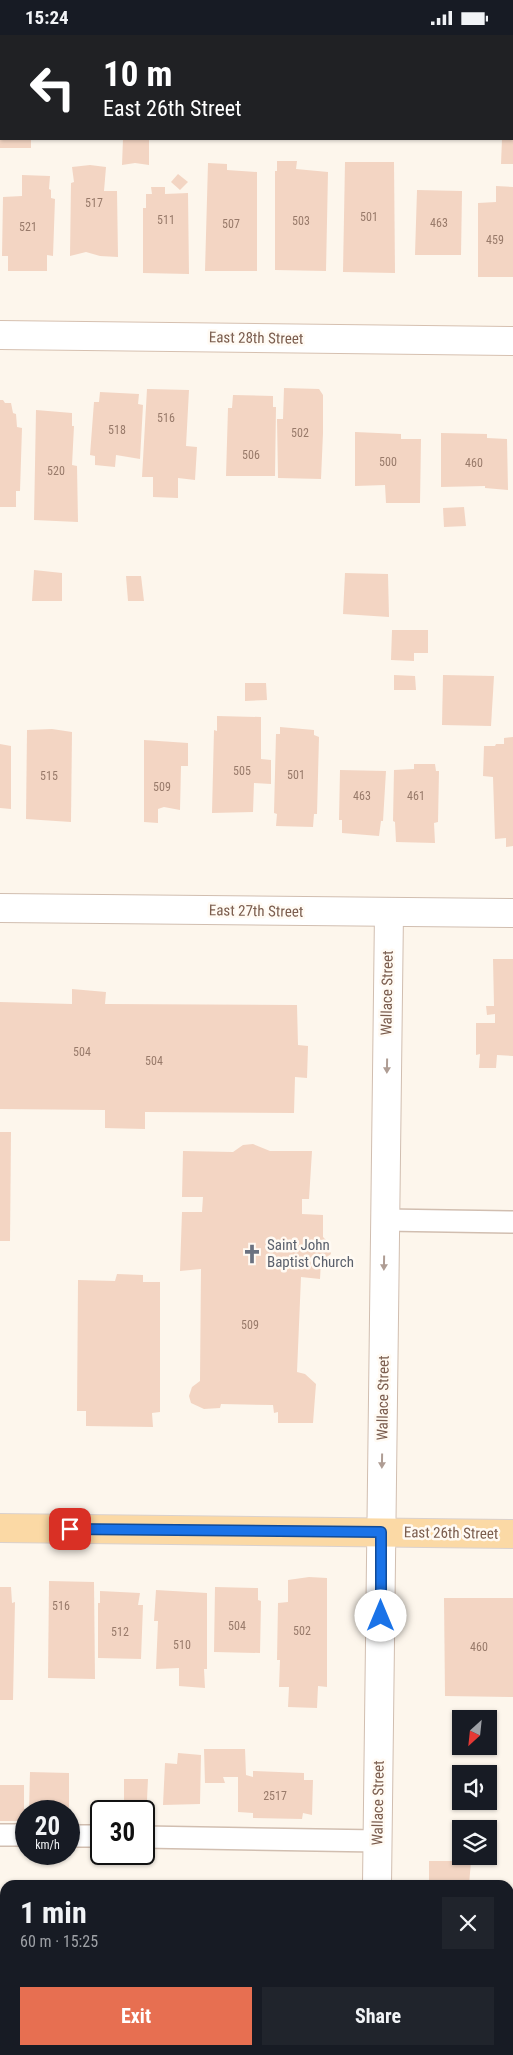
<!DOCTYPE html>
<meta charset="utf-8">
<style>
:root{--surface:#171b24;--page:#20242c;--text:#f1f3f6;--muted:#9ea1a6;--accent:#e76f51}
body{margin:0;font-family:"Roboto Condensed",sans-serif;background:var(--page);color:var(--text);height:100vh;display:flex;flex-direction:column;font-size:19px;white-space:nowrap}
*{box-sizing:border-box;margin:0}
p{font-size:16px;color:var(--muted)}
.icon{flex:none;width:28px;height:28px;fill:none;stroke:currentColor;stroke-width:2;stroke-linecap:round;stroke-linejoin:round}
.map{position:relative;flex:1;overflow:hidden}
.panel{position:absolute;left:0px;top:1845px;width:514px;height:175px;display:flex;flex-direction:column;background:var(--surface);border-radius:15px 15px 0 0;box-shadow:0 1px 4px #0004}
.panel>*{flex:none}
.top-card{position:absolute;left:0px;top:0px;width:514px;height:105px;box-shadow:0 1px 4px #0004;background:#202124;color:#fff;overflow:hidden}
.needle{width:32px;rotate:207deg}
.tools{position:absolute;left:452px;top:1675px;display:grid;gap:10px}
.tools a{display:grid;place-items:center;width:45px;height:45px;border-radius:0px;background:var(--surface);box-shadow:0 1px 4px #0004;font-size:25px}
.speed{position:absolute;left:15px;top:1765px;display:flex;gap:10px;font-size:25px;font-weight:700;text-align:center}
.speed>*{display:grid;place-content:center;width:65px;height:65px;border-radius:50%;background:var(--surface);box-shadow:0 1px 4px #0004;line-height:1}
.speed small{font-size:12px;font-weight:400}
.speed .limit{border:2px solid #111;border-radius:8px;background:#fff;color:#111}
.pin{position:absolute;display:grid;place-items:center;width:42px;height:42px;color:#fff;margin:-21px;border-radius:10px;box-shadow:0 2px 8px #0006}
.me{position:absolute;width:55px;margin:-28px;rotate:0deg;stroke-linejoin:round;filter:drop-shadow(0 0 4px #0008)}
.turn{display:flex;align-items:center;gap:18px;height:105px;padding:0 20px;font-size:22px}
.turn .icon{width:65px;height:65px;stroke-width:2.5}
.turn b{display:block;font-size:35px;line-height:42px}
.round{display:grid;place-items:center;flex:none;width:52px;height:52px;border-radius:0px;background:var(--page)}
.headline{display:flex;align-items:center;justify-content:space-between;height:85px;padding:0 20px}
h1{font-size:30px;font-weight:700;line-height:38px}
.cta{display:flex;gap:10px;margin-top:auto;padding:10px 20px}
.cta a{flex:1;height:58px;border-radius:0px;background:var(--accent);color:#fff;font-size:20px;font-weight:700;line-height:58px;text-align:center}
.cta a+a{background:var(--page);color:var(--text)}
.status{display:flex;justify-content:space-between;align-items:center;height:35px;padding:0 25px;background:var(--surface);direction:ltr}
.status svg{height:14px;fill:currentColor}
.map>svg:first-child{display:block}
.building{fill:#f3d5c3}
.lines{fill:none;stroke-linecap:round;stroke-linejoin:round}
.lane-casing{stroke:#d1beb0;stroke-width:24}
.street-casing{stroke:#d1beb0;stroke-width:30}
.secondary-casing{stroke:#d6c0b0;stroke-width:30}
.primary-casing{stroke:#dad1cd;stroke-width:30}
.lane{stroke:#fff;stroke-width:21}
.street{stroke:#fff;stroke-width:28}
.secondary{stroke:#fff;stroke-width:28}
.primary{stroke:#fbd9a5;stroke-width:28}
.oneway{fill:#af9d94}
.route-casing{stroke:#114b97;stroke-width:12}
.route{stroke:#1a73e8;stroke-width:9}
.labels{text-anchor:middle;dominant-baseline:central;stroke-width:5;stroke-linejoin:round;paint-order:stroke}
.number-label{font-size:12px;fill:#987a6a}
.street-label{font-size:15px;fill:#7a5c4d;stroke:#fffaf3}
.worship-label{font-size:15px;fill:#5b616d;stroke:#fffaf3;text-anchor:start}
</style>
<div class="status"><b>15:24</b><svg viewBox="0 0 49 12"><path d="M0 12V9h3v3zM5 12V6h3v6zM10 12V3h3v9zM15 12V0h3v12zM26 1h20v11H26zM47 4h2v5h-2z"/></svg></div>
<div class="map">
<svg width="513" height="2020" viewBox="0 0 513 2020">
<rect width="100%" height="100%" fill="#fdf6ec"/>
<g class="building">
<rect x="0" y="104" width="31" height="9"/>
<polygon points="123,104 149,104 149,130 135,128 122,130"/>
<polygon points="502,104 513,104 513,129 501,129"/>
<polygon points="277,126 297,126 296,134 328,137 326,236 275,235 275,136 277,136"/>
<polygon points="345,127 394,127 395,238 343,237"/>
<polygon points="208,128 227,129 227,135 257,137 257,236 205,236"/>
<polygon points="90,130 106,132 104,156 117,156 118,222 100,221 86,217 70,221 71,148 74,147 72,132"/>
<polygon points="178,139 188,147 180,155 171,147"/>
<polygon points="22,140 50,141 49,154 51,155 51,163 55,164 53,221 47,220 47,236 8,236 8,221 2,221 3,162 22,161"/>
<polygon points="496,151 513,152 513,242 478,242 478,168 496,167"/>
<polygon points="151,152 165,152 165,159 188,158 189,239 143,238 143,173 146,173 146,159 152,159"/>
<polygon points="417,155 462,156 461,220 415,220"/>
<polygon points="284,353 319,354 323,360 323,398 321,444 278,443 277,384 283,384"/>
<polygon points="147,354 189,355 186,411 197,412 195,445 178,443 178,463 153,462 153,442 142,442"/>
<polygon points="100,357 139,359 138,369 143,370 140,424 116,420 115,432 95,430 95,421 90,420 94,367 99,367"/>
<polygon points="233,360 273,361 273,372 276,372 275,441 226,441 228,373 232,373"/>
<polygon points="0,365 3,365 5,368 11,368 13,378 16,379 17,392 22,393 20,456 16,456 16,472 0,472"/>
<polygon points="36,375 72,378 72,391 74,391 72,430 77,431 78,487 34,485"/>
<polygon points="355,397 401,399 401,404 421,404 420,468 386,468 385,450 355,451"/>
<polygon points="441,398 487,399 487,403 507,404 508,455 485,453 485,451 441,452"/>
<polygon points="464,472 466,491 444,492 443,473"/>
<polygon points="34,535 62,538 62,566 32,566"/>
<polygon points="345,538 388,539 389,582 343,579"/>
<polygon points="126,541 141,541 144,566 128,566"/>
<polygon points="392,595 428,595 428,618 414,618 414,626 391,625"/>
<polygon points="394,640 415,641 416,655 394,655"/>
<polygon points="443,640 494,641 491,691 442,690"/>
<polygon points="245,648 266,648 267,665 245,666"/>
<polygon points="217,681 261,682 261,724 271,725 271,749 254,748 253,777 212,778 214,695 217,696"/>
<polygon points="280,692 314,695 314,700 319,702 317,779 314,779 313,792 276,791 277,779 274,778 276,699 280,699"/>
<polygon points="52,694 72,697 71,787 26,784 27,695"/>
<polygon points="513,702 513,811 506,812 506,803 495,804 493,742 483,741 484,711 495,711 496,709 504,709 504,703"/>
<polygon points="144,705 188,708 188,731 181,731 180,775 164,772 158,774 158,788 144,787"/>
<polygon points="0,709 11,711 11,774 0,773"/>
<polygon points="414,729 435,729 436,736 439,736 438,787 434,788 435,808 396,807 395,787 393,786 394,735 414,734"/>
<polygon points="340,735 386,736 383,786 381,786 379,801 342,798 342,785 339,785"/>
<polygon points="493,924 513,924 513,1021 497,1020 496,1033 479,1033 480,1019 476,1020 476,988 495,988 495,979 487,980 486,971 494,971"/>
<polygon points="72,954 106,957 105,969 297,970 298,1010 308,1011 307,1043 295,1042 294,1078 145,1077 145,1094 105,1093 105,1075 0,1074 0,967 72,969"/>
<polygon points="0,1097 11,1097 10,1206 0,1206"/>
<polygon points="253,1109 270,1116 312,1116 309,1164 302,1164 302,1179 323,1180 323,1202 328,1207 331,1219 321,1226 320,1244 301,1242 297,1337 305,1339 316,1349 313,1388 278,1388 278,1377 274,1378 273,1370 221,1369 220,1373 204,1374 191,1368 189,1361 192,1352 200,1346 201,1234 180,1236 182,1177 202,1177 203,1162 182,1162 183,1116 233,1117 243,1110"/>
<polygon points="117,1239 143,1240 143,1247 160,1247 160,1377 152,1378 153,1392 86,1391 86,1376 77,1376 78,1245 115,1246"/>
<polygon points="309,1542 327,1543 327,1652 318,1651 317,1673 288,1672 289,1652 279,1652 280,1625 277,1625 278,1568 288,1567 288,1545"/>
<polygon points="49,1546 94,1547 95,1644 48,1643"/>
<polygon points="0,1552 11,1552 12,1568 15,1567 13,1665 0,1665"/>
<polygon points="215,1552 258,1553 258,1565 261,1566 260,1618 214,1617"/>
<polygon points="156,1555 207,1558 207,1634 204,1634 205,1653 179,1651 179,1633 156,1634 158,1586 154,1586"/>
<polygon points="100,1556 140,1558 138,1570 143,1570 141,1624 98,1623 98,1568 100,1568"/>
<polygon points="444,1563 513,1563 513,1662 445,1661"/>
<polygon points="204,1714 245,1714 246,1740 253,1742 253,1736 304,1738 304,1745 313,1745 312,1780 303,1778 302,1784 253,1783 253,1778 238,1777 238,1742 223,1742 225,1748 205,1748"/>
<polygon points="178,1718 201,1720 200,1769 163,1770 165,1728 177,1729"/>
<polygon points="30,1737 69,1738 69,1776 29,1776"/>
<polygon points="124,1744 148,1744 146,1785 144,1785 144,1776 124,1776"/>
<rect x="0" y="1750" width="24" height="36"/>
<polygon points="429,1826 471,1826 469,1850 429,1850"/>
</g>
<g class="lines">
<defs>
<g id="lane">
<polyline points="385,1185 513,1187"/>
<polyline points="0,1800 26,1800"/>
<polyline points="69,1801 101,1801"/>
<polyline points="144,1802 378,1806"/>
</g>
<g id="street">
<polyline points="0,873 513,878"/>
<polyline points="377,1850 389,877"/>
<polyline points="375,2020 375,2015"/>
</g>
<polyline id="secondary" points="0,300 513,306"/>
<polyline id="primary" points="0,1493 513,1499"/>
</defs>
<use href="#lane" class="lane-casing"/>
<use href="#street" class="street-casing"/>
<use href="#secondary" class="secondary-casing"/>
<use href="#primary" class="primary-casing"/>
<use href="#lane" class="lane"/>
<use href="#street" class="street"/>
<use href="#secondary" class="secondary"/>
<use href="#primary" class="primary"/>
</g>
<defs><path id="oneway-solid" d="M-6-.8H1V-3.2L6.5 0L1 3.2V.8H-6Z" transform="scale(1.25)"/></defs>
<g class="oneway">
<use href="#oneway-solid" transform="translate(387 1031) rotate(91)"/>
<use href="#oneway-solid" transform="translate(384 1228) rotate(91)"/>
<use href="#oneway-solid" transform="translate(382 1426) rotate(91)"/>
</g>
<g class="lines">
<defs>
<polyline id="route" points="70,1494 381,1497 381,1581"/>
</defs>
<use href="#route" class="route-casing"/>
<use href="#route" class="route"/>
</g>
<defs>
<symbol id="church-bare" viewBox="-9 -9 18 18"><path d="M-1.2-6h2.4v3.5h3.3v2.4h-3.3V6h-2.4V-.1h-3.3v-2.4h3.3Z" fill="#6b7280" stroke="#fffaf3" stroke-width="2.5" paint-order="stroke"/></symbol>
</defs>
<g fill-rule="evenodd">
<use href="#church-bare" x="238" y="1205" width="28" height="28"/>
</g>
<g class="labels">
<g class="number-label">
<text x="94" y="168">517</text>
<text x="369" y="182">501</text>
<text x="166" y="185">511</text>
<text x="301" y="186">503</text>
<text x="439" y="188">463</text>
<text x="231" y="189">507</text>
<text x="28" y="192">521</text>
<text x="495" y="205">459</text>
<text x="166" y="383">516</text>
<text x="117" y="395">518</text>
<text x="300" y="398">502</text>
<text x="251" y="420">506</text>
<text x="388" y="427">500</text>
<text x="474" y="428">460</text>
<text x="56" y="436">520</text>
<text x="242" y="736">505</text>
<text x="296" y="740">501</text>
<text x="49" y="741">515</text>
<text x="162" y="752">509</text>
<text x="362" y="761">463</text>
<text x="416" y="761">461</text>
<text x="82" y="1017">504</text>
<text x="154" y="1026">504</text>
<text x="250" y="1290">509</text>
<text x="61" y="1571">516</text>
<text x="237" y="1591">504</text>
<text x="302" y="1596">502</text>
<text x="120" y="1597">512</text>
<text x="182" y="1610">510</text>
<text x="479" y="1612">460</text>
<text x="275" y="1761">2517</text>
</g>
<g class="street-label">
<text transform="translate(256 303) rotate(1)">East 28th Street</text>
<text transform="translate(256 876) rotate(1)">East 27th Street</text>
<text transform="translate(387 958) rotate(-89)">Wallace Street</text>
<text transform="translate(383 1363) rotate(-89)">Wallace Street</text>
<text transform="translate(451 1498) rotate(1)">East 26th Street</text>
<text transform="translate(378 1768) rotate(-89)">Wallace Street</text>
</g>
<g class="worship-label">
<text x="267" y="1210">Saint John<tspan x="267" dy="17">Baptist Church</tspan></text>
</g>
</g>
</svg>
<div class="tools">
<a><svg class="needle" viewBox="-14 -14 28 28"><path d="M0-13l5 13h-10z" fill="#e53935"/><path d="M0 13l5-13h-10z" fill="#9ea1a6"/></svg></a>
<a><svg class="icon" aria-label="sound" viewBox="0 0 24 24"><path d="M4 9h4l5-4v14l-5-4H4zM17 9q2 3 0 6"/></svg></a>
<a><svg class="icon" aria-label="layers" viewBox="0 0 24 24"><path d="M12 4l9 5-9 5-9-5zM3 14l9 5 9-5"/></svg></a>
</div>
<div class="speed"><div>20<small>km/h</small></div><div class="limit">30</div></div>
<div class="pin" style="left:70px;top:1494px;background:#d93025"><svg class="icon" aria-label="arrive" viewBox="0 0 24 24"><path d="M6 21V4h12l-3 4 3 4H6"/></svg></div>
<svg class="me" style="left:381px;top:1581px" viewBox="-20 -20 40 40"><circle r="19" fill="#fff"/><path d="M0-13L10 11 0 6-10 11z" fill="#1a73e8"/></svg>
<div class="top-card">
<div class="turn"><svg class="icon" aria-label="left" viewBox="0 0 24 24"><path d="M17 20v-9H6M10 6l-5 5 5 5"/></svg><div><b>10 m</b>East 26th Street</div></div>
</div>
<section class="panel">
<div class="headline"><div><h1>1 min</h1><p>60 m · 15:25</p></div><a class="round"><svg class="icon" aria-label="close" viewBox="0 0 24 24"><path d="M6 6l12 12M18 6L6 18"/></svg></a></div>
<div class="cta"><a>Exit</a><a>Share</a></div>
</section>
</div>
